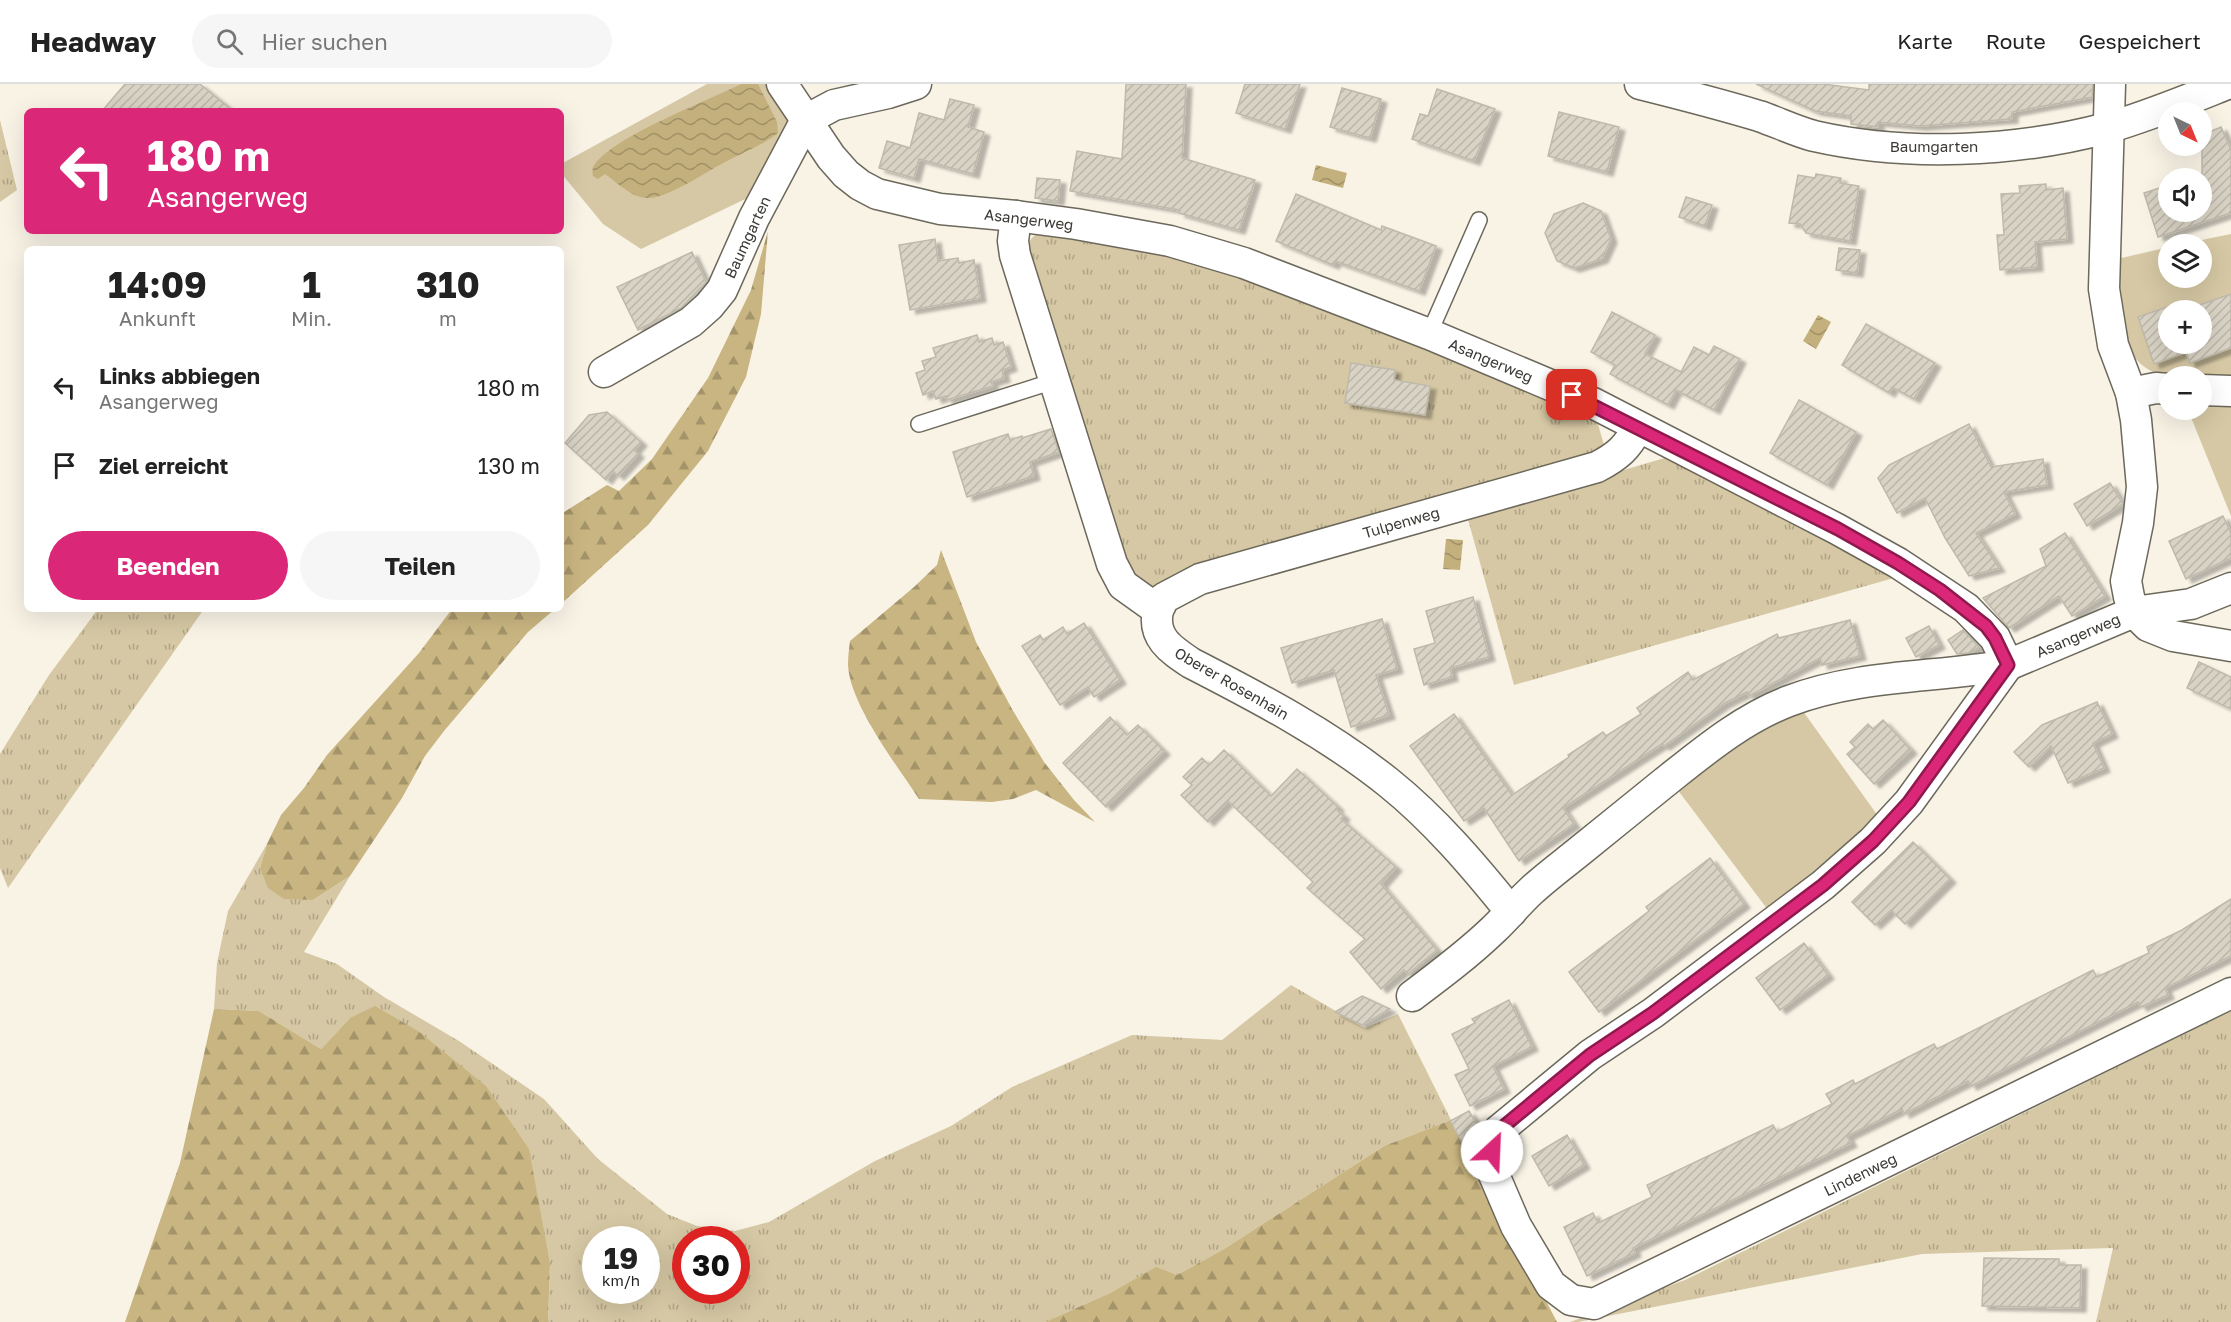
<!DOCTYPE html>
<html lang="de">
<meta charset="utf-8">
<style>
:root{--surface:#fff;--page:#f6f6f6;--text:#222;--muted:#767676;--line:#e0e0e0;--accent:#db2777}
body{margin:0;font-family:"Golos Text",sans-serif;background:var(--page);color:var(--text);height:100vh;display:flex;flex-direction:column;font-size:22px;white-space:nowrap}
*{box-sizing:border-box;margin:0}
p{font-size:20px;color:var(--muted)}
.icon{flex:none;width:33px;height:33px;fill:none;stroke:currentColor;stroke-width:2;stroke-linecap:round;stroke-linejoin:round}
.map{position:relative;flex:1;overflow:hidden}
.drawer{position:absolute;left:24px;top:162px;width:540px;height:366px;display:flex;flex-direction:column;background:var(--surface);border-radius:9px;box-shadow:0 6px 24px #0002}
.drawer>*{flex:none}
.guide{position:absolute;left:24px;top:24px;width:540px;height:126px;border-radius:9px;box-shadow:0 6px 24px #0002;background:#db2777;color:#fff;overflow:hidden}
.needle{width:39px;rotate:137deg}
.buttons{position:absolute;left:2158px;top:18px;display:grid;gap:12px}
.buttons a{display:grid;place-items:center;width:54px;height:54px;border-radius:50%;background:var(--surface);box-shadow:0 6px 24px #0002;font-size:30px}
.speed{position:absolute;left:582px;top:1142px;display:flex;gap:12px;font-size:30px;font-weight:700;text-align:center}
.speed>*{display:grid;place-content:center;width:78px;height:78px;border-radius:50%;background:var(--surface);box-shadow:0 6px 24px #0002;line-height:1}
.speed small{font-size:15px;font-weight:400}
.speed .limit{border:9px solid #d22;background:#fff;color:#111}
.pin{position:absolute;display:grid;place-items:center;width:51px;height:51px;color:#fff;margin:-26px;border-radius:12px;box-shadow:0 3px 9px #0006}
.me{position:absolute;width:66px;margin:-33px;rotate:25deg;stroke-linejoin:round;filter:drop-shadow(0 0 4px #0008)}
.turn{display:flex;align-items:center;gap:21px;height:126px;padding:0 24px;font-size:27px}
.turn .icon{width:78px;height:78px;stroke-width:2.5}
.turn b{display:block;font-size:42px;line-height:51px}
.eta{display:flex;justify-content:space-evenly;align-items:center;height:102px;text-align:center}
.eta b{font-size:36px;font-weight:700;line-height:42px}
.cta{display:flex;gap:12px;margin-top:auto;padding:12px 24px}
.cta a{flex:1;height:69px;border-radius:36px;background:var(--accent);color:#fff;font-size:24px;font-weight:700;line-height:69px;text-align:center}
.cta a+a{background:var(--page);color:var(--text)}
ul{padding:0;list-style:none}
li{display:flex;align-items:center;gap:18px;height:78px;padding:0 24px}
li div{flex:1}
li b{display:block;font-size:22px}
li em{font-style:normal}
header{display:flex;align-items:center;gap:36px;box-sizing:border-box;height:84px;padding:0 30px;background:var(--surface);border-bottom:2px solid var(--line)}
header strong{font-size:28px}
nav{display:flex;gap:33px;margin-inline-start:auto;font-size:21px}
.search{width:420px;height:54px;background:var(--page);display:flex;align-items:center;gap:15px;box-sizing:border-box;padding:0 21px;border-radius:33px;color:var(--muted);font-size:22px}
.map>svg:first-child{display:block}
.grass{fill:url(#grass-tufts);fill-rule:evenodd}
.forest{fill:url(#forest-firs)}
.green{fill:#d6c8a4;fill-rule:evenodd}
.water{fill:url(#water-waves)}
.building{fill:url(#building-hatch);stroke:#beb9ab;stroke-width:1.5;filter:url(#shadow)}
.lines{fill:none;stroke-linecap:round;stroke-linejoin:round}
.service-casing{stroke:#6c685b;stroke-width:18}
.minor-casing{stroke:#6c685b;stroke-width:33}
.service{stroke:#fff;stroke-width:15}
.minor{stroke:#fff;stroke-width:30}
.route-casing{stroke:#8e194d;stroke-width:15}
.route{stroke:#db2777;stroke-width:10}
.labels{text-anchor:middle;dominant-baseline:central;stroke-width:5;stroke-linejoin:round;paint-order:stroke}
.street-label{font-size:15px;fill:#3b3934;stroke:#fff}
</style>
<header>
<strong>Headway</strong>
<div class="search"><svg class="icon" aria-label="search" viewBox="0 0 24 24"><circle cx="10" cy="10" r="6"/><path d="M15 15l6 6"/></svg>Hier suchen</div>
<nav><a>Karte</a><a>Route</a><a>Gespeichert</a></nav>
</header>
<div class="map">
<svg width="2231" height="1238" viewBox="0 0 2231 1238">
<defs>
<pattern id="grass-tufts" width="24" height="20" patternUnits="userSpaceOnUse" patternTransform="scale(1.5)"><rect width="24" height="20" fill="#d6c8a4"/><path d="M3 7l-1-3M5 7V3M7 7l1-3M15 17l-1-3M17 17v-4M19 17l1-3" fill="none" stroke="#afa386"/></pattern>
<pattern id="forest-firs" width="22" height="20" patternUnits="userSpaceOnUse" patternTransform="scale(1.5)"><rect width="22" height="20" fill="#c9b581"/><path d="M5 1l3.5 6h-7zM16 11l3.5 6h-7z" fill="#a4946a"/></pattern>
<pattern id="water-waves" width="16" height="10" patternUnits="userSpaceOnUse" patternTransform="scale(1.5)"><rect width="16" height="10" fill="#c4b07c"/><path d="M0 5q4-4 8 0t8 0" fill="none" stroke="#a09066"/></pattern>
<pattern id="building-hatch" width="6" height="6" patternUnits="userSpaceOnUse" patternTransform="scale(1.5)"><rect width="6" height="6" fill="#d9d3c5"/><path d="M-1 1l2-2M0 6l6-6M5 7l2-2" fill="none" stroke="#bbb6aa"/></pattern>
<filter id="shadow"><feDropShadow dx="6" dy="4" stdDeviation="1.5" flood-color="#0004"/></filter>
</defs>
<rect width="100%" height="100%" fill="#f8f3e5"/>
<g class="grass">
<polygon points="0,36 17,106 0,118"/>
<path d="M1049,146l193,41 354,146 8,28 -12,13 -441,131 -25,-16 -99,-314c1,-19 2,-24 22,-29z"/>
<polygon points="1668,373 1901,492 1514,601 1467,432"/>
<polygon points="98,525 204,525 8,804 0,784 0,670 49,591"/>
<path d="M267,760l-7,24 53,32 37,-24 -46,76 33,12 47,33 75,44 85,58 54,60 69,55 30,12 38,5 34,-9 106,-61 76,-35 61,-39 120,-52 90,5 69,-55 74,43 33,-14 53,106 -67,26 -160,103 -47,26 -22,-7 -45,25 -65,29h-497l2,-58 -200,-246 -29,31 -62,-38 -45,-2 3,-46 11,-52zM596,1155h50v51h-50zM686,1155h50v51h-50z"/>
<polygon points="2231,927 2231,1238 2096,1238 2113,1164 1922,1170 1578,1238 1570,1238 1685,1196"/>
</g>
<g class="forest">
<polygon points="768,147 761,230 746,293 708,367 648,441 561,520 561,430 607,401 619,407 652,375 708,294 751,206"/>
<path d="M941,466l35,92 36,67 32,53 30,38 21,22 -59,-32 -23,9 -21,3 -73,-3c-22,-34 -69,-94 -71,-134 0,-8 1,-16 2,-24l64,-54 23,-22z"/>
<polygon points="452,525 555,525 528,548 444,647 425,672 402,714 350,792 313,816 284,815 268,804 260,784 267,760 281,731 304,704 327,671 419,569"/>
<polygon points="375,922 418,947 486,1002 529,1065 550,1180 548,1238 125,1238 180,1079 214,925 259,927 321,965 350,934"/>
<polygon points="1451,1036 1557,1238 1045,1238 1110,1209 1156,1183 1177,1191 1224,1165 1384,1062"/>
</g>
<g class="green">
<polygon points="707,0 769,0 786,28 790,42 762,107 641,165 603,140 561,89 561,80"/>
<path d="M2231,150v147c-11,-2 -22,-4 -32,-5 -11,0 -23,2 -32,0 -54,-9 -47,-76 -50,-117l52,-12v31h33v-34h-20zM2169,226h33v34h-33z"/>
<polygon points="2202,316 2231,317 2231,432 2188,326 2202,326"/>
<polygon points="1800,623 1878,732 1768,826 1674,701 1723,662"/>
</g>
<g class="water">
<path d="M741,0h17l19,38 1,11c-15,12 -32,18 -49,27 -19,9 -60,38 -80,38 -16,1 -31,-15 -44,-24l-7,5 -5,-3c-1,-5 -1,-8 2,-12 20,-28 112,-63 146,-80z"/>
<polygon points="1316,81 1347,89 1343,104 1312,96"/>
<polygon points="1818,231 1831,238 1816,265 1803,257"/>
<polygon points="1446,455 1463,456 1460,486 1443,485"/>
</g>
<g class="building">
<polygon points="125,0 200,0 233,27 102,27"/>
<polygon points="1126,0 1186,0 1182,74 1255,96 1239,146 1179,129 1180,126 1070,107 1077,67 1122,75"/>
<polygon points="1245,0 1300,0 1285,45 1236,29"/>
<polygon points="1756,0 1823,0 1869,6 1869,0 2093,0 2092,13 2012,28 2012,35 1920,42 1878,38 1878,43 1851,40 1851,32 1815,27"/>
<polygon points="1342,4 1381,15 1370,54 1330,43"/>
<polygon points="1437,5 1495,25 1474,77 1412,55 1420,30 1428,32"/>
<polygon points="950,15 974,21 968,43 984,48 973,90 919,75 914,94 879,84 887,57 910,64 919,29 944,36"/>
<polygon points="1559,28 1619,43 1607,88 1548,72"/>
<polygon points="2221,43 2231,66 2231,129 2158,153 2144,109 2169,101 2169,128 2202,128 2202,94 2190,94 2202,91 2202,51"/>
<polygon points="1816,90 1841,94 1840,99 1859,102 1850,157 1806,149 1800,140 1789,139 1798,91 1815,94"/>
<polygon points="1037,94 1060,96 1058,117 1035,114"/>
<polygon points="2046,100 2046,106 2063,104 2067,155 2035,158 2037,183 2000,186 1997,151 2004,151 2001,110 2020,109 2019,102"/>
<polygon points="1296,110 1381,146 1382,142 1436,162 1419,207 1335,177 1333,181 1276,157"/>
<polygon points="1686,113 1712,121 1705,142 1679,133"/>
<polygon points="1583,119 1601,127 1611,155 1602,175 1574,184 1557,177 1545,149 1554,130"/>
<polygon points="935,155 938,177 958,174 959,179 974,176 980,214 910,226 899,161"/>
<polygon points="1839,164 1860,166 1857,189 1836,186"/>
<polygon points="692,168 706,198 681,224 638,246 617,203"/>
<polygon points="2231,210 2231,264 2190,279 2186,268 2154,280 2138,233 2173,221 2175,226 2169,226 2169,260 2202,260 2202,226 2185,226"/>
<polygon points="1612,228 1655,251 1645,270 1681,288 1694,263 1709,271 1714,262 1740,275 1714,326 1676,306 1668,321 1610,290 1615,281 1591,268"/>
<polygon points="1866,240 1935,279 1914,315 1892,303 1889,309 1842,281"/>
<polygon points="977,251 979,258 992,254 994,261 1003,258 1011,283 1002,286 1004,294 991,298 993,302 947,316 946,312 936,315 933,307 923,311 916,289 925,286 922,277 936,273 933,264"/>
<polygon points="1351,279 1395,286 1394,296 1430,302 1425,331 1345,319"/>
<polygon points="1799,316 1856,348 1827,401 1770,369"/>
<polygon points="607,328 641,358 634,366 638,370 618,392 613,387 606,396 565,359 589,331"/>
<polygon points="1969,340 1991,383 2043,375 2047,401 2004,408 2015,430 1976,449 1999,484 1969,492 1945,454 1925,414 1897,429 1878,394 1889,381"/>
<polygon points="1051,345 1059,368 1030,378 1034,392 967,413 953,368 1008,350 1010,356 1022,352 1022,354"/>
<polygon points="2110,399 2123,420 2087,442 2074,420"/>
<polygon points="2223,432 2231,449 2231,474 2186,495 2169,457"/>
<polygon points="2065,449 2105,512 2072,532 2059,512 2009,544 1983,514 2046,482 2040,465"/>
<polygon points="1473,513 1489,573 1450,584 1452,593 1424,601 1414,565 1435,559 1426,527"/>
<polygon points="1382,535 1397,585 1376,591 1389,631 1351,643 1334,586 1292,599 1281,564"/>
<polygon points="1850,536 1860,572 1822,581 1820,574 1749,612 1747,608 1725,619 1664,662 1662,660 1563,724 1574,740 1519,777 1484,724 1464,737 1410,662 1454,630 1512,711 1569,673 1568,671 1603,648 1606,652 1641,630 1637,624 1688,588 1693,596 1777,550 1779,554"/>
<polygon points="1084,539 1120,596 1094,613 1088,603 1060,621 1022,562 1040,551 1043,556 1063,543 1067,550"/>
<polygon points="1929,542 1939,561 1916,573 1906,554"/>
<polygon points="1963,546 1979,563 1970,569 1957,570 1948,556"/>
<polygon points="2199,578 2231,593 2231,625 2187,604"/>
<polygon points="2097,618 2112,650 2093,659 2104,684 2068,699 2051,662 2029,683 2014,668 2042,641"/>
<polygon points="1110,633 1127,651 1138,641 1164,667 1106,723 1063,679"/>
<polygon points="1883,636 1911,666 1874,700 1847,670 1855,663 1850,658 1868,640 1873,645"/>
<polygon points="1224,666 1271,712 1297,685 1338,723 1336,725 1344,732 1341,735 1396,783 1381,800 1437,866 1408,890 1404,886 1381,905 1350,868 1365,855 1307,804 1313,798 1228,717 1208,738 1181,711 1192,701 1183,693 1202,674 1209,681"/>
<polygon points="1913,758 1950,795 1905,840 1891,826 1875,841 1852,818"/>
<polygon points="1710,774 1744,820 1599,928 1569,888 1649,827 1646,823"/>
<polygon points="2231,815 2231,872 2165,904 2168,911 2141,923 2138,918 1971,1002 1968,997 1904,1030 1902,1025 1847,1052 1851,1059 1633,1164 1635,1169 1587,1192 1564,1143 1593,1129 1598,1139 1652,1113 1647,1101 1773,1041 1777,1048 1832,1020 1826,1010 1853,996 1855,1000 1934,960 1937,965 2093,886 2097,893 2149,869 2147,863 2182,846"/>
<polygon points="1804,859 1828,891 1780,926 1756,894"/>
<polygon points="1362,912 1390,925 1362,941 1335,928"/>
<polygon points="1509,916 1532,963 1493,982 1504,1005 1470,1022 1455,991 1469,985 1452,950 1475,939 1472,935"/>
<polygon points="1469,1027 1480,1046 1478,1055 1464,1062 1450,1037"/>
<polygon points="1567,1051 1584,1081 1549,1102 1532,1072"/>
<polygon points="1984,1174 2059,1175 2059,1181 2081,1181 2080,1224 1982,1222"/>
</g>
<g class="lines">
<defs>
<g id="service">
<polyline points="1429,250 1479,136"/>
<polyline points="919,340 1054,297"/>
</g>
<g id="minor">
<polyline points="782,0 831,73 846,90 860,101 877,110 940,125 1016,132 1076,140 1170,157 1244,179 1429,250 1593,319 1837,445 1898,479 1966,524 1995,554 2008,581 2134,528 2191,520 2231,504"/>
<path d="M1640,0c40,10 79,20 119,32 18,6 36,15 55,20 92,21 203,16 293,-8 42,-12 80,-28 120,-44"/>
<polyline points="2110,0 2104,205 2113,261 2131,309 2136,336 2142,403 2138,439 2126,497 2129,513 2134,528 2148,542 2173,552 2231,562"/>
<path d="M1016,132l-3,25 2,14 97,309 11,21 35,25c-6,27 12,39 33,53 68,35 137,71 198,120 46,37 85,83 122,129"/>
<polyline points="604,288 691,238 709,222 722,206 754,134 806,36 834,21 888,9 916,0"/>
<polyline points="2202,306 2231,307"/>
<polyline points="2131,309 2156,304 2169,305"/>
<path d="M1158,526l6,-12 36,-19 397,-112c21,-11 30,-19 41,-40"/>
<polyline points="2008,581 1909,718 1873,757 1823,801 1653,929 1590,971 1498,1047 1492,1067 1492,1086 1516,1142 1551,1201 1571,1216 1594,1220 2231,909"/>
<path d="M1412,912c28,-21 56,-42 81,-66 13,-12 25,-27 38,-39 14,-13 30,-25 45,-37 30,-24 59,-48 89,-72 39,-31 77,-63 124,-81 71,-27 146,-23 219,-36"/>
</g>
</defs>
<use href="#service" class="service-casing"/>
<use href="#minor" class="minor-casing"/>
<use href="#service" class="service"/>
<use href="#minor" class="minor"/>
</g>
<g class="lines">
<defs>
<polyline id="route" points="1492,1067 1498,1047 1590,971 1653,929 1823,801 1873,757 1909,718 2008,581 1995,554 1986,542 1940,506 1898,479 1838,445 1572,311"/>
</defs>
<use href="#route" class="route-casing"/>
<use href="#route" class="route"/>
</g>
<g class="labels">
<g class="street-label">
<text x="1934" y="62">Baumgarten</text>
<text transform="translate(1029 135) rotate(7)">Asangerweg</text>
<text transform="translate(747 153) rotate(-65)">Baumgarten</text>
<text transform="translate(1491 276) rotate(23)">Asangerweg</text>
<text transform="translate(1401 438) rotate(-16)">Tulpenweg</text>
<text transform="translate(2078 551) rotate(-23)">Asangerweg</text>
<text transform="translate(1232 599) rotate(30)">Oberer Rosenhain</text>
<text transform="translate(1860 1090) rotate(-26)">Lindenweg</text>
</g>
</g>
</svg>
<div class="buttons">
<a><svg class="needle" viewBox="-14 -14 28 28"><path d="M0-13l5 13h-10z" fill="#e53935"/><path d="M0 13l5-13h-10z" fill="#767676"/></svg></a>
<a><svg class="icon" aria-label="sound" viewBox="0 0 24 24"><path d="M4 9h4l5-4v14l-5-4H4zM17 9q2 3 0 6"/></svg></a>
<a><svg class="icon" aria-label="layers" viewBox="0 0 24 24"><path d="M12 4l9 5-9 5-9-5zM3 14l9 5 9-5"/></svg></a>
<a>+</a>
<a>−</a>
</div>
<div class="speed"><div>19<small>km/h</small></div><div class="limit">30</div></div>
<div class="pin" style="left:1572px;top:311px;background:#d93025"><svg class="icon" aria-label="arrive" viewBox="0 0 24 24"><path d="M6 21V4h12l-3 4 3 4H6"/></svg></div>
<svg class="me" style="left:1492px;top:1067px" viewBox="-20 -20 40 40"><circle r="19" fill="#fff"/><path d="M0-13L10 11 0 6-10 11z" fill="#db2777"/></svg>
<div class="guide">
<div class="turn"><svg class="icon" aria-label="left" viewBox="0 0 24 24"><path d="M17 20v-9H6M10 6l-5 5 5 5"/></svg><div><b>180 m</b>Asangerweg</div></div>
</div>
<section class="drawer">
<div class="eta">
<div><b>14:09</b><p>Ankunft</p></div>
<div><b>1</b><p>Min.</p></div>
<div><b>310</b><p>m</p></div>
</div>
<ul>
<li><svg class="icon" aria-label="left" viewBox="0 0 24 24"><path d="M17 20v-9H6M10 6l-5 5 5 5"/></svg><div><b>Links abbiegen</b><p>Asangerweg</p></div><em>180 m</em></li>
<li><svg class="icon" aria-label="arrive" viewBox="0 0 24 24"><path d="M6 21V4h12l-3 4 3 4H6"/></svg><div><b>Ziel erreicht</b></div><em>130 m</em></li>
</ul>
<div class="cta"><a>Beenden</a><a>Teilen</a></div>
</section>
</div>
